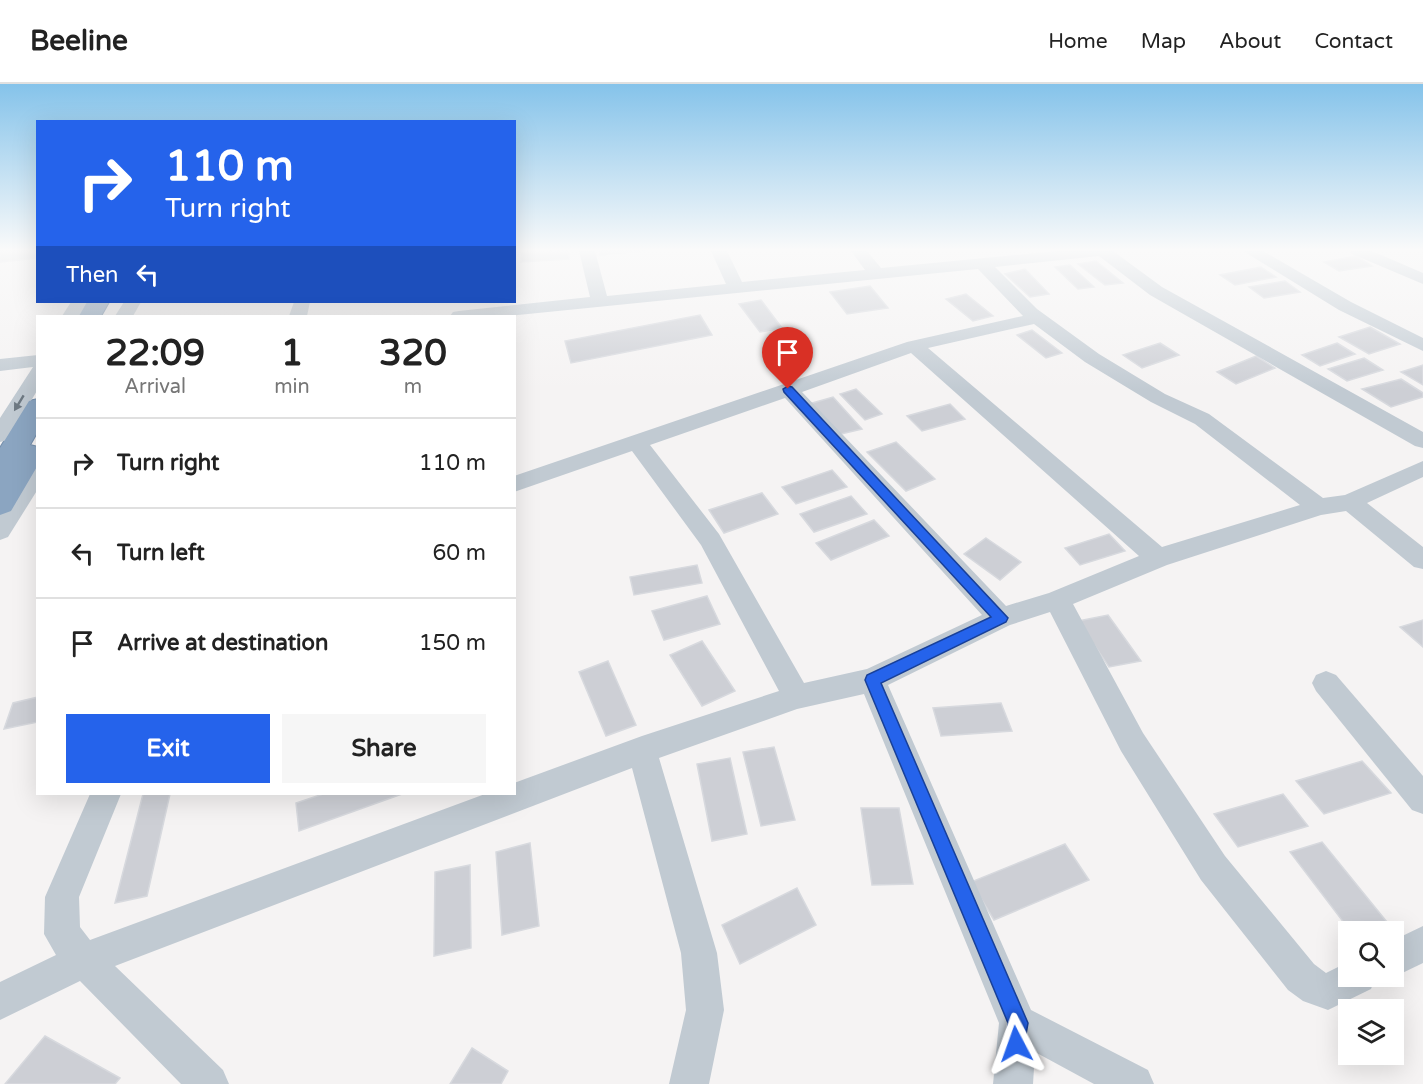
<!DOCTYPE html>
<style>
:root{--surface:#fff;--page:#f6f6f6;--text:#222;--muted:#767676;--line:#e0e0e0;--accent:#2563eb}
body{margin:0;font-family:"Varela Round",sans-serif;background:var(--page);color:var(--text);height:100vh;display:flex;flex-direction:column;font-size:22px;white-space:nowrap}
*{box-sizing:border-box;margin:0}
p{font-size:20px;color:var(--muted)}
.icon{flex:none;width:33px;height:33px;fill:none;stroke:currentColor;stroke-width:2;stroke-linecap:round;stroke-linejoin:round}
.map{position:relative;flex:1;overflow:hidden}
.drawer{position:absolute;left:36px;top:231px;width:480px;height:480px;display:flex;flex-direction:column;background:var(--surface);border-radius:0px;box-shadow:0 6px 24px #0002}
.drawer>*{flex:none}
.guide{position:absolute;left:36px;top:36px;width:480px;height:183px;border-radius:0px;box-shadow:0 6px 24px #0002;background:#2563eb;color:#fff;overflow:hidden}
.tools{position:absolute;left:1338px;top:837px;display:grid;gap:12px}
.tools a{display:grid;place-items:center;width:66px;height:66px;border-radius:0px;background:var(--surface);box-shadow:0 6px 24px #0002;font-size:30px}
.pin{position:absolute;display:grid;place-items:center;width:51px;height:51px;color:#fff;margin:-62px -26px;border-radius:50% 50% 50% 0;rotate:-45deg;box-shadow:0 0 6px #0007}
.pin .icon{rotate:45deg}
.me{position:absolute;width:66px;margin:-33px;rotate:356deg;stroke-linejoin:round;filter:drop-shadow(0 0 4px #0008)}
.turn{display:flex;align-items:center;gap:21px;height:126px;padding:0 30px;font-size:27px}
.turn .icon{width:78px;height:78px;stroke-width:2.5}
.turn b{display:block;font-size:42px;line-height:51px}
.then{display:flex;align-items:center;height:57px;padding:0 30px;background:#0003;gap:12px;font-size:22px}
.eta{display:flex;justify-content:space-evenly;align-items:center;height:102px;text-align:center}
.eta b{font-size:36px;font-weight:700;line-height:42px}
.cta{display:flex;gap:12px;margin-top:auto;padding:12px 30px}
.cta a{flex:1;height:69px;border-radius:0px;background:var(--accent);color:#fff;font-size:24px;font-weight:700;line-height:69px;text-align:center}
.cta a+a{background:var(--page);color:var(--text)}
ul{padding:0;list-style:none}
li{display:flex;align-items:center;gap:18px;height:90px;padding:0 30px;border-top:2px solid var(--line)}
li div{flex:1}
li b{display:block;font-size:22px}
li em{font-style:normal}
header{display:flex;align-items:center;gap:36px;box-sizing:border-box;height:84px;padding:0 30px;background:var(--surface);border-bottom:2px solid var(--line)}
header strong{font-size:28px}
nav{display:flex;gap:33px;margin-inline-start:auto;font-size:21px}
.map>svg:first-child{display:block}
.building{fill:#cdcfd5;stroke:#d7d9de;stroke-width:1.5}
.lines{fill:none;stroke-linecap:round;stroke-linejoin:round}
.highway-casing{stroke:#7690ad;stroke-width:2}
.minor{fill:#c1cad2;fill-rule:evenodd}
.highway{fill:#8ba5c1;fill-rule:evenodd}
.oneway{fill:#6e7983}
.route{fill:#2563eb;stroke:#184099;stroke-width:1.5}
</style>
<header>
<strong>Beeline</strong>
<nav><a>Home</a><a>Map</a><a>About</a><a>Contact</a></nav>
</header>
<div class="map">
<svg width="1423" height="1000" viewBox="0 0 1423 1000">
<rect width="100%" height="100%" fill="#f5f3f3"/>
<g class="building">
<polygon points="0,167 38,167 38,174 0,178"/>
<polygon points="569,167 569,175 521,178 522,168"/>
<polygon points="600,167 645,167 600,171"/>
<polygon points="1356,172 1372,182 1339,187 1324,178"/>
<polygon points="1096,177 1123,199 1105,201 1078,180"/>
<polygon points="1070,181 1094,203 1078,205 1055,183"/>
<polygon points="1261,183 1276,193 1235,201 1220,191"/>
<polygon points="1025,185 1049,210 1030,213 1005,190"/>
<polygon points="1285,197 1300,208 1264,214 1249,203"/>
<polygon points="870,202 888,224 847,230 830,208"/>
<polygon points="966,210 993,232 973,237 946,215"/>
<polygon points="761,216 782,244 760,248 739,220"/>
<polygon points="700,231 712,251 571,279 565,257"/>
<polygon points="1370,243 1400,260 1369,270 1339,253"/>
<polygon points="1032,246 1062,269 1046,274 1017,251"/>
<polygon points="1160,259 1179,271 1142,284 1123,271"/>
<polygon points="1337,259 1355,270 1320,282 1302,271"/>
<polygon points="1256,272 1275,284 1236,300 1217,288"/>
<polygon points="1364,274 1383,286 1347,297 1328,285"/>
<polygon points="1423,281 1423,301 1401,288"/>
<polygon points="1401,295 1423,309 1423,313 1391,323 1362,305"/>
<polygon points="856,305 882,330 865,336 840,310"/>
<polygon points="833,313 862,345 837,351 809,320"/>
<polygon points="950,320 965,335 922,347 907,332"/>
<polygon points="896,358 935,395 906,407 867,368"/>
<polygon points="832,386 847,403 796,420 782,403"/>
<polygon points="762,409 778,430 724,449 709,426"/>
<polygon points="851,412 867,430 814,448 800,430"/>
<polygon points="874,436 889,452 831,476 816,459"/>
<polygon points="1109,450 1125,467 1080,481 1065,464"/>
<polygon points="986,454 1021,478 1000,496 964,470"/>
<polygon points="697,481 702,499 634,511 630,493"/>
<polygon points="707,512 720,540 664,556 652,527"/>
<polygon points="1108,531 1141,577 1109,583 1078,537"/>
<polygon points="1423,536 1423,563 1400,543"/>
<polygon points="702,557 735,607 702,622 670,571"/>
<polygon points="608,577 636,641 606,652 579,588"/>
<polygon points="38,613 38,638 4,645 13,619"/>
<polygon points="1001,619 1012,647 941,652 933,624"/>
<polygon points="774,663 795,736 761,742 743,668"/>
<polygon points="730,674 747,750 712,757 697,680"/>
<polygon points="1362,677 1391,709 1324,730 1296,697"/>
<polygon points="143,710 170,710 147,812 115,819"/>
<polygon points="323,710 402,710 299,747 296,719"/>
<polygon points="1283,710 1308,742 1238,763 1214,730"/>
<polygon points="861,724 899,724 913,800 872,801"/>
<polygon points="1322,758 1391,843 1379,848 1351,848 1290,768"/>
<polygon points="530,759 539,842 502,851 496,768"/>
<polygon points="1065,760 1089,796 994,836 971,798"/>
<polygon points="470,781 471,864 434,872 435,788"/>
<polygon points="797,804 816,841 740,880 722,841"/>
<polygon points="45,952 120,994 115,1000 5,1000"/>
<polygon points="472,964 508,987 501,1000 450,1000"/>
</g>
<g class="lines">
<defs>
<g id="highway">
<polygon points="87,218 109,218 101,232 79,232"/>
<polygon points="38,315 38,347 30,361 38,363 38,381 11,427 0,431 0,364 29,317"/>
</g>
</defs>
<use href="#highway" class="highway-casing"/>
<g class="minor">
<path d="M579,167h16l12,45 119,-12 -15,-33h16l15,31 123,-12 -14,-19h16l14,17 175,-17h57l49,36 261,145v16l-8,-2 -265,-151 -51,-39 -104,11 42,42 62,45 66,40 44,20 114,84 22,-3 78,-34v16l-56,26 56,44v22l-9,-2 -68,-56 -25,4 -154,50 -94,39 70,129 82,123 89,108 12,9 22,-11v14h28l-5,13 -43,21 -25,-9 -15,-11 -87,-110 -80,-129 -71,-139 -40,13 -122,60 143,325 117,60 6,14h-60l-59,-32 -2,32h-40l6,-61 -135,-329 -67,15 -138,49 58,195 7,57 -15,74h-40l17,-74 -5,-57 -49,-185 -517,198 108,104 6,14h-48l-101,-103 -80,39v-38l56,-27 -12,-21 1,-37 45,-103h31l-42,103 1,30 10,13 395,-146h29v-11l128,-47 137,-45 -78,-146 -69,-94 -118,41v-16l393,-134 116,-26 -45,-47 -471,47h-57l3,-4 6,-1 131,-14zM1034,240l51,38 66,40 44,22 105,81 -138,42 -234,-199zM911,269l228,203 -90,37 -43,13 -204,-214zM785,314l197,217 -115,54 -63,14 -85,-149 -69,-89z"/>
<polygon points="1243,167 1263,167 1351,218 1423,254 1423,267 1339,226"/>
<polygon points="1350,167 1372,167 1423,189 1423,200 1352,170"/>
<polygon points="71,218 88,218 80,232 62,232"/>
<polygon points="124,218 141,218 133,232 115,232"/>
<polygon points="294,218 310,218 307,232 289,232"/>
<polygon points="38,271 38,305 8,356 0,358 0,334 33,283 0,287 0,275"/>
<polygon points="38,379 38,405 8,453 0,456 0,428 30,381"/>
<polygon points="1326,587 1336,591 1423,692 1423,730 1412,726 1316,607 1312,599 1316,591"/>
<polygon points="1423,842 1423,879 1394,893 1393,892 1394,856"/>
</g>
<use href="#highway" class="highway"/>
</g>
<defs><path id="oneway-solid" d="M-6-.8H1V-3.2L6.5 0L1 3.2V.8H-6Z" transform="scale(1.5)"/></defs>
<use class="oneway" href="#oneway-solid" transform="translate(19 319) rotate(121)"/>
<linearGradient id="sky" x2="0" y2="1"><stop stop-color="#85c3ea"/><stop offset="0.54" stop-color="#fafafa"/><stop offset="1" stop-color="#fafafa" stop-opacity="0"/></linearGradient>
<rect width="1423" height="307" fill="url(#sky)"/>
<polygon class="route" points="788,302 792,303 1008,534 1006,538 881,599 1028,939 1023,967 1016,970 1009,967 1006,960 1008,939 865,596 867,591 991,533 784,308 783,305"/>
</svg>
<div class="tools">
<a><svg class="icon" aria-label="search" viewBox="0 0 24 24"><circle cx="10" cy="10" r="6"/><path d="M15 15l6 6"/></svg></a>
<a><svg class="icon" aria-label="layers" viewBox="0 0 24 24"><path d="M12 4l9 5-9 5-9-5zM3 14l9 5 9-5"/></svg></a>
</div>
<div class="pin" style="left:788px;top:305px;background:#d93025"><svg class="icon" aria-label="arrive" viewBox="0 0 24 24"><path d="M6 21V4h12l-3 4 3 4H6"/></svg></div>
<svg class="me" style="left:1016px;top:960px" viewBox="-20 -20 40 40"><path d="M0-17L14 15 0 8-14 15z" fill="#2563eb" stroke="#fff" stroke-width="4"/></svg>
<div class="guide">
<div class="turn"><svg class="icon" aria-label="right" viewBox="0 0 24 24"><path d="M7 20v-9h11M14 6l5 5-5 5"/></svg><div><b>110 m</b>Turn right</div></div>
<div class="then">Then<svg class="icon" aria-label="left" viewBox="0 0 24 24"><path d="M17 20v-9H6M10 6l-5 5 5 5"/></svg></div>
</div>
<section class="drawer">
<div class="eta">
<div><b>22:09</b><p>Arrival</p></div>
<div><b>1</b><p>min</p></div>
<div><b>320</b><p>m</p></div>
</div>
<ul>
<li><svg class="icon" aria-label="right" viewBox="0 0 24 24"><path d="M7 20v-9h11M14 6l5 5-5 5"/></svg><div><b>Turn right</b></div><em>110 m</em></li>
<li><svg class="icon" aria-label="left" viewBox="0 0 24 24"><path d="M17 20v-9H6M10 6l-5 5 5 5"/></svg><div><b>Turn left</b></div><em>60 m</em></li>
<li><svg class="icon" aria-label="arrive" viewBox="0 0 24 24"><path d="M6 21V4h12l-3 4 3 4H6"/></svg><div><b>Arrive at destination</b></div><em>150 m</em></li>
</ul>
<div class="cta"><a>Exit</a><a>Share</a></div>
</section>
</div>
